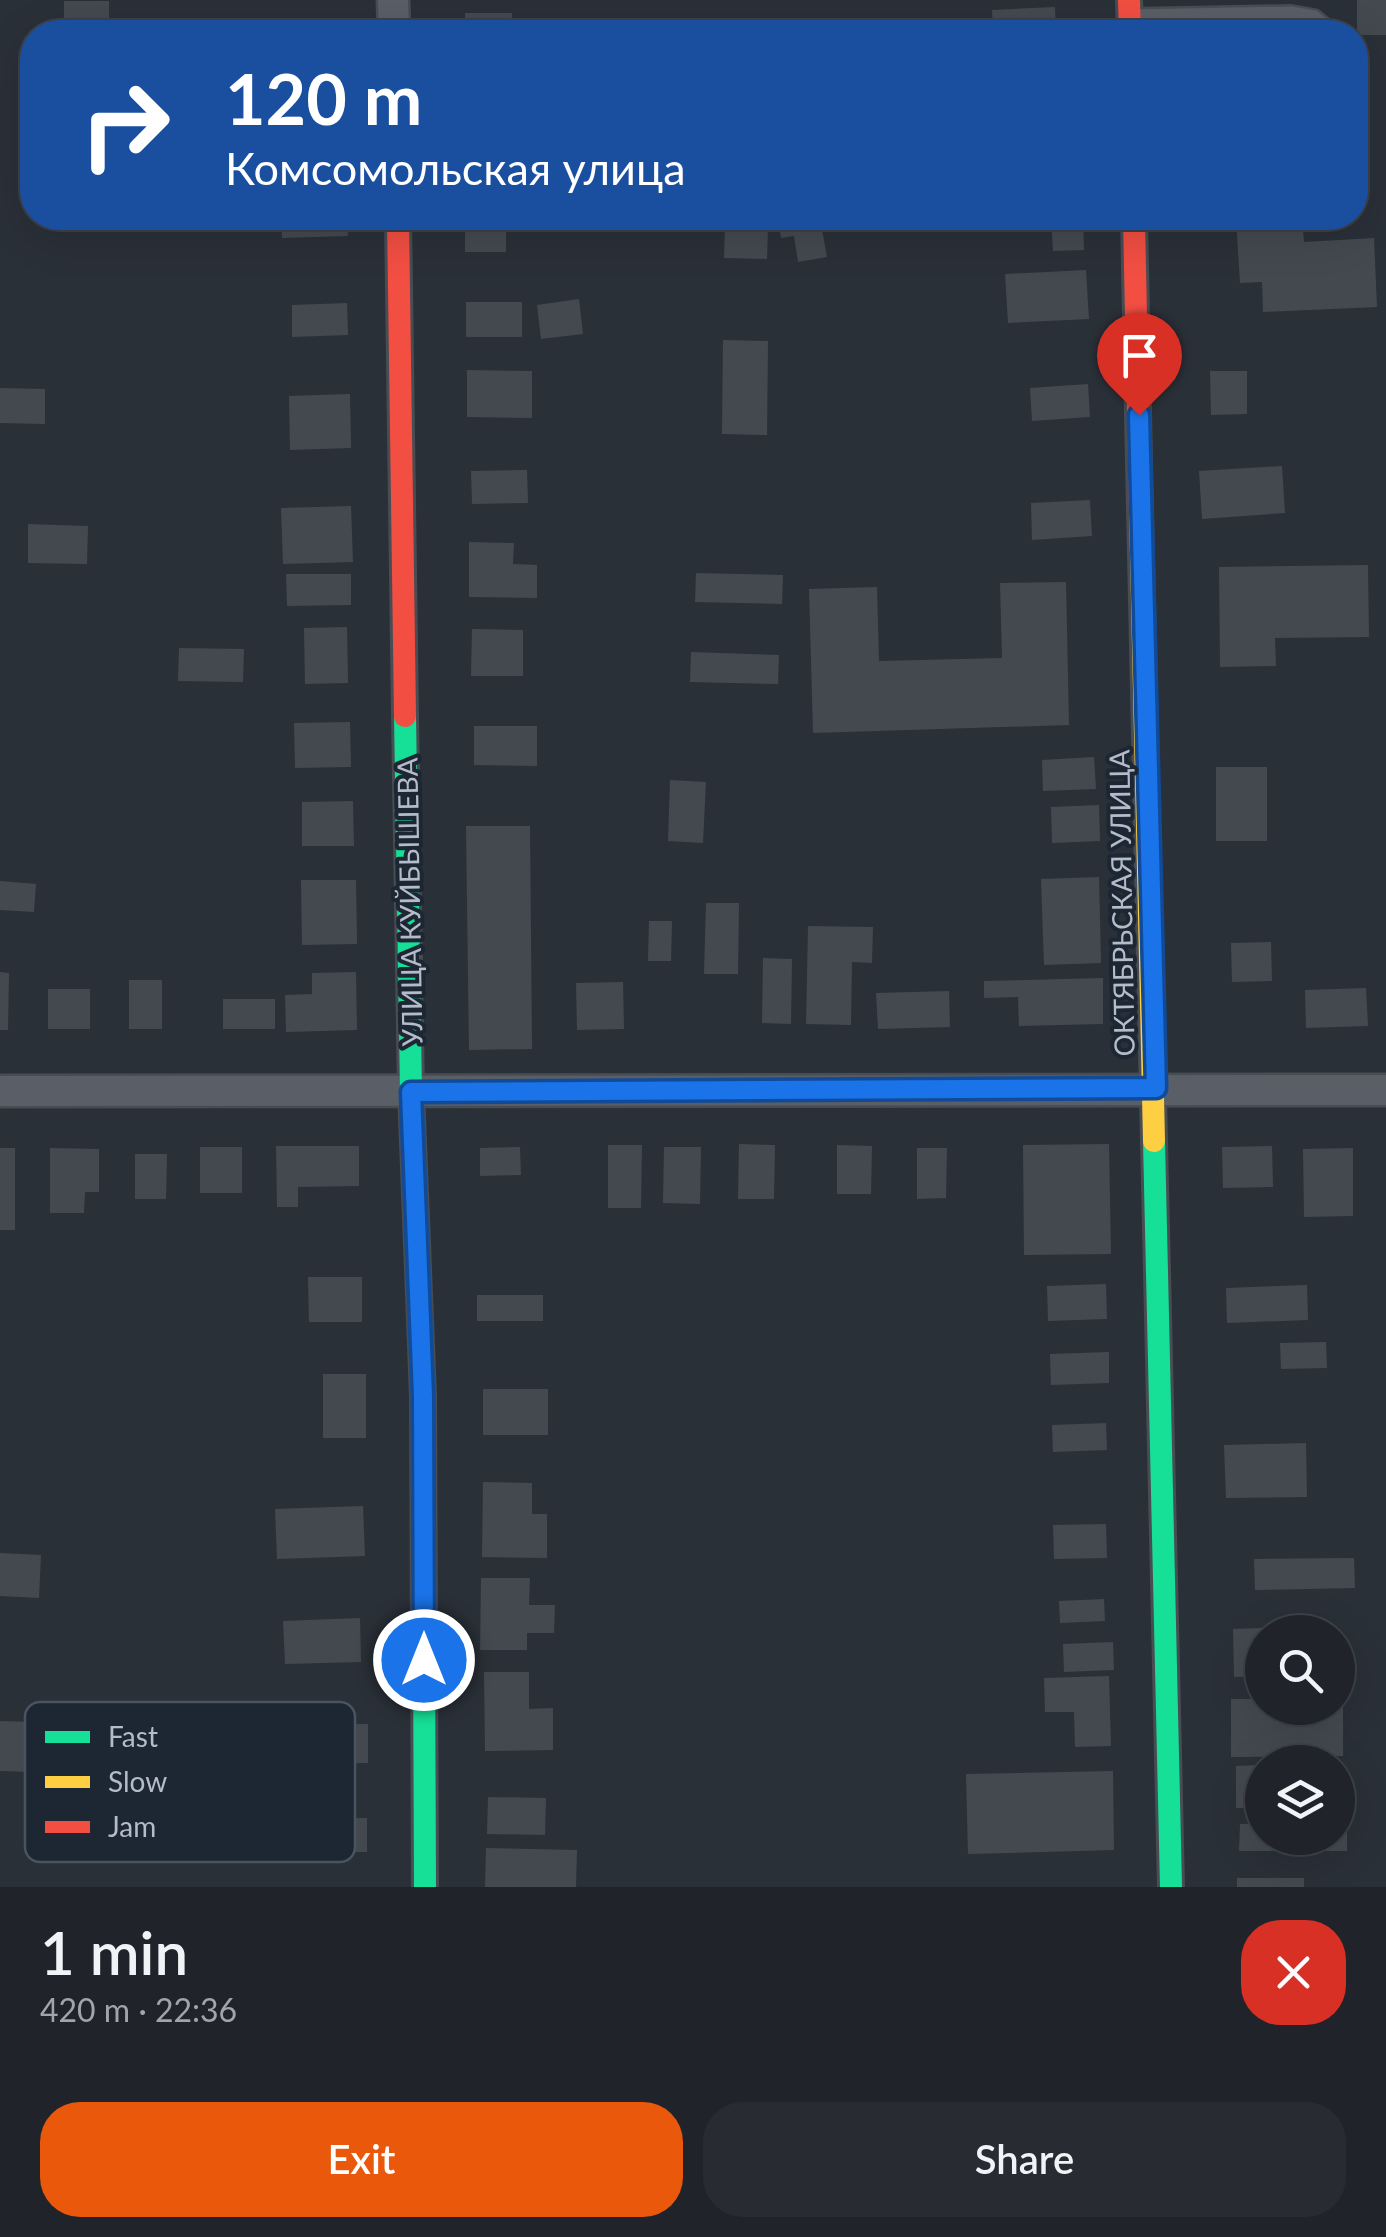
<!DOCTYPE html>
<meta charset="utf-8">
<style>
:root{--surface:#20242a;--page:#282c32;--text:#f1f3f6;--muted:#a2a4a8;--line:#3d4147;--accent:#ea580c}
body{margin:0;font-family:Lato,sans-serif;background:var(--page);color:var(--text);height:100vh;display:flex;flex-direction:column;font-size:38px;white-space:nowrap}
*{box-sizing:border-box;margin:0}
p{font-size:32px;color:var(--muted)}
.icon{flex:none;width:55px;height:55px;fill:none;stroke:currentColor;stroke-width:2;stroke-linecap:round;stroke-linejoin:round}
.map{position:relative;height:1887px;overflow:hidden}
.panel{display:flex;flex-direction:column;background:var(--surface);flex:1}
.panel>*{flex:none}
.banner{position:absolute;left:20px;top:20px;width:1348px;height:210px;border-radius:40px;box-shadow:0 10px 40px #0002,0 0 0 2px var(--line);background:#1a4fa0;color:#fff;overflow:hidden}
.buttons{position:absolute;left:1245px;top:1615px;display:grid;gap:20px}
.buttons a{display:grid;place-items:center;width:110px;height:110px;border-radius:50%;background:var(--surface);box-shadow:0 10px 40px #0002,0 0 0 2px var(--line);font-size:50px}
.pin{position:absolute;display:grid;place-items:center;width:85px;height:85px;color:#fff;margin:-102px -42px;border-radius:50% 50% 50% 0;rotate:-45deg;box-shadow:0 0 10px #0007}
.pin .icon{rotate:45deg}
.me{position:absolute;width:110px;margin:-55px;rotate:0deg;stroke-linejoin:round;filter:drop-shadow(0 0 8px #0008)}
.turn{display:flex;align-items:center;gap:35px;height:210px;padding:0 40px;font-size:45px}
.turn .icon{width:130px;height:130px;stroke-width:2.5}
.turn b{display:block;font-size:70px;line-height:85px}
.round{display:grid;place-items:center;flex:none;width:105px;height:105px;border-radius:40px;background:var(--page)}
.head{display:flex;align-items:center;justify-content:space-between;height:170px;padding:0 40px}
h1{font-size:60px;font-weight:600;line-height:75px}
.action{display:flex;gap:20px;margin-top:auto;padding:20px 40px}
.action a{flex:1;height:115px;border-radius:40px;background:var(--accent);color:#fff;font-size:40px;font-weight:600;line-height:115px;text-align:center}
.action a+a{background:var(--page);color:var(--text)}
.map>svg:first-child{display:block}
.building{fill:#444950}
.lines{fill:none;stroke-linecap:round;stroke-linejoin:round}
.lane-casing{stroke:#484c53;stroke-width:20}
.street-casing{stroke:#484c53;stroke-width:35}
.fast-casing{stroke:#484c53;stroke-width:28}
.slow-casing{stroke:#484c53;stroke-width:28}
.jam-casing{stroke:#484c53;stroke-width:28}
.lane{stroke:#5a5e66;stroke-width:15}
.street{stroke:#5a5e66;stroke-width:30}
.fast{stroke:#16e098;stroke-width:22}
.slow{stroke:#ffcf43;stroke-width:22}
.jam{stroke:#f24e42;stroke-width:22}
.route-casing{stroke:#114b97;stroke-width:25}
.route{stroke:#1a73e8;stroke-width:18}
.labels{text-anchor:middle;dominant-baseline:central;stroke-width:8;stroke-linejoin:round;paint-order:stroke}
.street-label{font-size:28px;fill:#b4bcc9;stroke:#1d2633}
.key{fill:#1d2633;stroke:#4a5360;stroke-width:2.5}
.key-label{font-size:28px;fill:#b4bcc9}
</style>
<div class="map">
<svg width="1386" height="1887" viewBox="0 0 1386 1887">
<rect width="100%" height="100%" fill="#2a3038"/>
<g class="building">
<rect x="1357" y="0" width="29" height="35"/>
<rect x="64" y="1" width="45" height="31"/>
<polygon points="1055,7 1056,32 993,32 992,10"/>
<polygon points="465,13 512,13 511,32 465,32"/>
<polygon points="281,218 347,218 348,236 282,238"/>
<polygon points="778,218 820,218 827,257 798,262 794,236 781,238"/>
<polygon points="1051,218 1083,218 1084,250 1053,251"/>
<polygon points="1236,218 1302,218 1304,242 1374,238 1377,307 1263,312 1262,282 1240,283"/>
<polygon points="506,219 506,252 465,252 465,220"/>
<polygon points="725,225 768,226 767,259 724,258"/>
<polygon points="1086,270 1089,319 1008,323 1005,274"/>
<polygon points="579,299 583,334 541,339 537,305"/>
<rect x="466" y="302" width="56" height="35"/>
<polygon points="347,303 348,335 292,337 292,305"/>
<polygon points="723,340 768,341 767,435 722,434"/>
<polygon points="467,370 532,371 532,418 467,417"/>
<polygon points="1210,371 1247,371 1247,414 1211,415"/>
<polygon points="1088,384 1090,417 1032,421 1030,388"/>
<polygon points="0,388 45,389 45,424 0,423"/>
<polygon points="350,394 351,448 290,450 289,396"/>
<polygon points="1282,466 1285,513 1202,519 1199,471"/>
<polygon points="527,470 528,503 472,504 471,471"/>
<polygon points="1090,500 1092,536 1032,540 1031,503"/>
<polygon points="351,506 353,562 283,564 281,508"/>
<polygon points="28,524 88,526 87,564 28,563"/>
<polygon points="469,542 514,543 513,564 537,565 537,598 469,597"/>
<polygon points="1368,565 1369,637 1275,638 1276,666 1220,667 1219,567"/>
<polygon points="696,573 783,575 782,604 695,602"/>
<polygon points="286,574 351,574 351,605 287,606"/>
<polygon points="1066,582 1069,725 813,733 809,589 877,587 879,661 1002,658 1000,583"/>
<polygon points="347,627 348,683 305,684 304,628"/>
<polygon points="472,629 523,630 523,676 471,676"/>
<polygon points="179,648 244,649 243,682 178,681"/>
<polygon points="691,652 779,655 778,684 690,682"/>
<polygon points="350,722 351,767 295,768 294,723"/>
<polygon points="474,726 537,726 537,766 474,765"/>
<polygon points="1094,757 1096,789 1043,791 1042,760"/>
<rect x="1216" y="767" width="51" height="74"/>
<polygon points="670,780 706,782 703,843 668,841"/>
<polygon points="353,801 354,846 302,846 302,802"/>
<polygon points="1099,805 1100,841 1052,843 1051,807"/>
<polygon points="466,826 530,826 532,1049 469,1050"/>
<polygon points="1099,877 1101,963 1044,965 1041,879"/>
<polygon points="301,880 356,880 357,944 302,945"/>
<polygon points="0,881 36,884 34,912 0,910"/>
<polygon points="706,903 739,903 738,974 704,974"/>
<polygon points="649,921 672,921 671,961 648,961"/>
<polygon points="808,926 873,927 872,963 852,962 851,1025 806,1024"/>
<polygon points="1271,942 1272,981 1232,982 1231,943"/>
<polygon points="763,958 792,959 791,1024 762,1023"/>
<polygon points="0,972 9,973 8,1030 0,1030"/>
<polygon points="356,972 357,1030 286,1032 285,995 312,994 312,973"/>
<polygon points="1103,978 1103,1024 1019,1026 1018,997 984,998 984,981"/>
<rect x="129" y="980" width="33" height="49"/>
<polygon points="623,982 624,1029 577,1030 576,983"/>
<polygon points="1366,988 1368,1026 1306,1028 1305,990"/>
<rect x="48" y="989" width="42" height="40"/>
<polygon points="949,991 950,1027 878,1029 876,993"/>
<rect x="223" y="999" width="52" height="30"/>
<polygon points="739,1144 775,1145 774,1199 738,1199"/>
<polygon points="1109,1144 1111,1254 1024,1255 1023,1145"/>
<polygon points="608,1145 642,1145 641,1208 608,1208"/>
<polygon points="837,1145 872,1146 871,1194 837,1194"/>
<polygon points="276,1146 359,1146 359,1186 298,1187 298,1207 277,1207"/>
<polygon points="1272,1146 1273,1187 1223,1188 1222,1147"/>
<rect x="200" y="1147" width="42" height="46"/>
<polygon points="520,1147 521,1175 480,1176 480,1148"/>
<polygon points="664,1147 701,1147 700,1204 663,1203"/>
<rect x="0" y="1148" width="15" height="82"/>
<polygon points="50,1148 99,1149 99,1192 85,1192 84,1213 50,1213"/>
<polygon points="917,1148 947,1148 946,1198 917,1199"/>
<polygon points="1353,1148 1353,1216 1304,1217 1303,1149"/>
<polygon points="135,1154 167,1154 166,1199 135,1199"/>
<polygon points="308,1277 362,1277 362,1322 309,1322"/>
<polygon points="1106,1284 1107,1319 1048,1321 1047,1286"/>
<polygon points="1307,1285 1308,1320 1227,1323 1226,1288"/>
<rect x="477" y="1295" width="66" height="26"/>
<polygon points="1326,1342 1327,1368 1281,1369 1280,1343"/>
<polygon points="1109,1352 1109,1383 1051,1385 1050,1354"/>
<rect x="323" y="1374" width="43" height="64"/>
<rect x="483" y="1389" width="65" height="46"/>
<polygon points="1106,1423 1107,1450 1053,1452 1052,1425"/>
<polygon points="1306,1443 1307,1497 1226,1498 1224,1445"/>
<polygon points="483,1482 532,1483 532,1514 547,1514 547,1558 482,1557"/>
<polygon points="363,1506 365,1556 277,1559 275,1509"/>
<polygon points="1106,1524 1107,1558 1054,1559 1053,1525"/>
<polygon points="0,1553 41,1555 39,1598 0,1596"/>
<polygon points="1354,1558 1355,1588 1255,1590 1254,1559"/>
<polygon points="481,1578 530,1578 529,1605 555,1605 554,1633 527,1633 527,1650 480,1650"/>
<polygon points="1104,1599 1105,1621 1060,1623 1059,1601"/>
<polygon points="360,1618 361,1662 285,1664 283,1621"/>
<polygon points="1284,1627 1284,1632 1262,1632 1262,1676 1234,1677 1233,1629"/>
<polygon points="1113,1642 1114,1670 1064,1672 1063,1644"/>
<polygon points="484,1672 529,1672 529,1709 553,1708 553,1750 485,1751"/>
<polygon points="1109,1676 1111,1746 1075,1747 1074,1712 1045,1712 1044,1678"/>
<polygon points="1231,1699 1262,1699 1262,1708 1338,1708 1338,1699 1343,1699 1343,1756 1231,1757"/>
<polygon points="0,1721 34,1722 32,1772 0,1771"/>
<polygon points="368,1724 368,1763 294,1764 294,1725"/>
<polygon points="1262,1765 1262,1808 1236,1808 1236,1766"/>
<polygon points="1113,1771 1114,1850 968,1854 966,1774"/>
<polygon points="488,1797 546,1798 545,1835 487,1834"/>
<polygon points="367,1818 367,1852 279,1852 279,1819"/>
<polygon points="1240,1824 1262,1824 1262,1838 1338,1838 1338,1824 1347,1824 1347,1851 1239,1851"/>
<polygon points="486,1848 577,1850 576,1887 485,1887"/>
<rect x="1237" y="1878" width="67" height="9"/>
</g>
<g class="lines">
<defs>
<polyline id="lane" points="1131,17 1291,14 1314,18 1331,32"/>
<g id="street">
<polyline points="393,0 394,32"/>
<polyline points="0,1091 1386,1090"/>
</g>
<g id="fast">
<polyline points="405,716 411,1092 423,1396 425,1887"/>
<polyline points="1154,1141 1171,1887"/>
</g>
<polyline id="slow" points="1140,510 1154,1141"/>
<g id="jam">
<polyline points="1129,0 1130,32"/>
<polyline points="398,218 405,716"/>
<polyline points="1134,218 1140,510"/>
</g>
</defs>
<use href="#lane" class="lane-casing"/>
<use href="#street" class="street-casing"/>
<use href="#fast" class="fast-casing"/>
<use href="#slow" class="slow-casing"/>
<use href="#jam" class="jam-casing"/>
<use href="#lane" class="lane"/>
<use href="#street" class="street"/>
<use href="#fast" class="fast"/>
<use href="#slow" class="slow"/>
<use href="#jam" class="jam"/>
</g>
<g class="lines">
<defs>
<polyline id="route" points="424,1660 423,1396 411,1092 1156,1088 1139,415"/>
</defs>
<use href="#route" class="route-casing"/>
<use href="#route" class="route"/>
</g>
<g class="labels">
<g class="street-label">
<text transform="translate(409 902) rotate(-91)">УЛИЦА КУЙБЫШЕВА</text>
<text transform="translate(1121 903) rotate(-91)">ОКТЯБРЬСКАЯ УЛИЦА</text>
</g>
</g>
<rect x="25" y="1702" width="330" height="160" rx="15" class="key"/>
<rect x="45" y="1731" width="45" height="12" fill="#16e098"/>
<rect x="45" y="1776" width="45" height="12" fill="#ffcf43"/>
<rect x="45" y="1821" width="45" height="12" fill="#f24e42"/>
<g class="key-label">
<text x="108" y="1747">Fast</text>
<text x="108" y="1792">Slow</text>
<text x="108" y="1837">Jam</text>
</g>
</svg>
<div class="buttons">
<a><svg class="icon" aria-label="search" viewBox="0 0 24 24"><circle cx="10" cy="10" r="6"/><path d="M15 15l6 6"/></svg></a>
<a><svg class="icon" aria-label="layers" viewBox="0 0 24 24"><path d="M12 4l9 5-9 5-9-5zM3 14l9 5 9-5"/></svg></a>
</div>
<div class="pin" style="left:1139px;top:415px;background:#d93025"><svg class="icon" aria-label="arrive" viewBox="0 0 24 24"><path d="M6 21V4h12l-3 4 3 4H6"/></svg></div>
<svg class="me" style="left:424px;top:1660px" viewBox="-20 -20 40 40"><circle r="17" fill="#1a73e8" stroke="#fff" stroke-width="3"/><path d="M0-11L8 9 0 5-8 9z" fill="#fff"/></svg>
<div class="banner">
<div class="turn"><svg class="icon" aria-label="right" viewBox="0 0 24 24"><path d="M7 20v-9h11M14 6l5 5-5 5"/></svg><div><b>120 m</b>Комсомольская улица</div></div>
</div>
</div>
<section class="panel">
<div class="head"><div><h1>1 min</h1><p>420 m · 22:36</p></div><a class="round" style="background:#d93025;color:#fff"><svg class="icon" aria-label="close" viewBox="0 0 24 24"><path d="M6 6l12 12M18 6L6 18"/></svg></a></div>
<div class="action"><a>Exit</a><a>Share</a></div>
</section>
